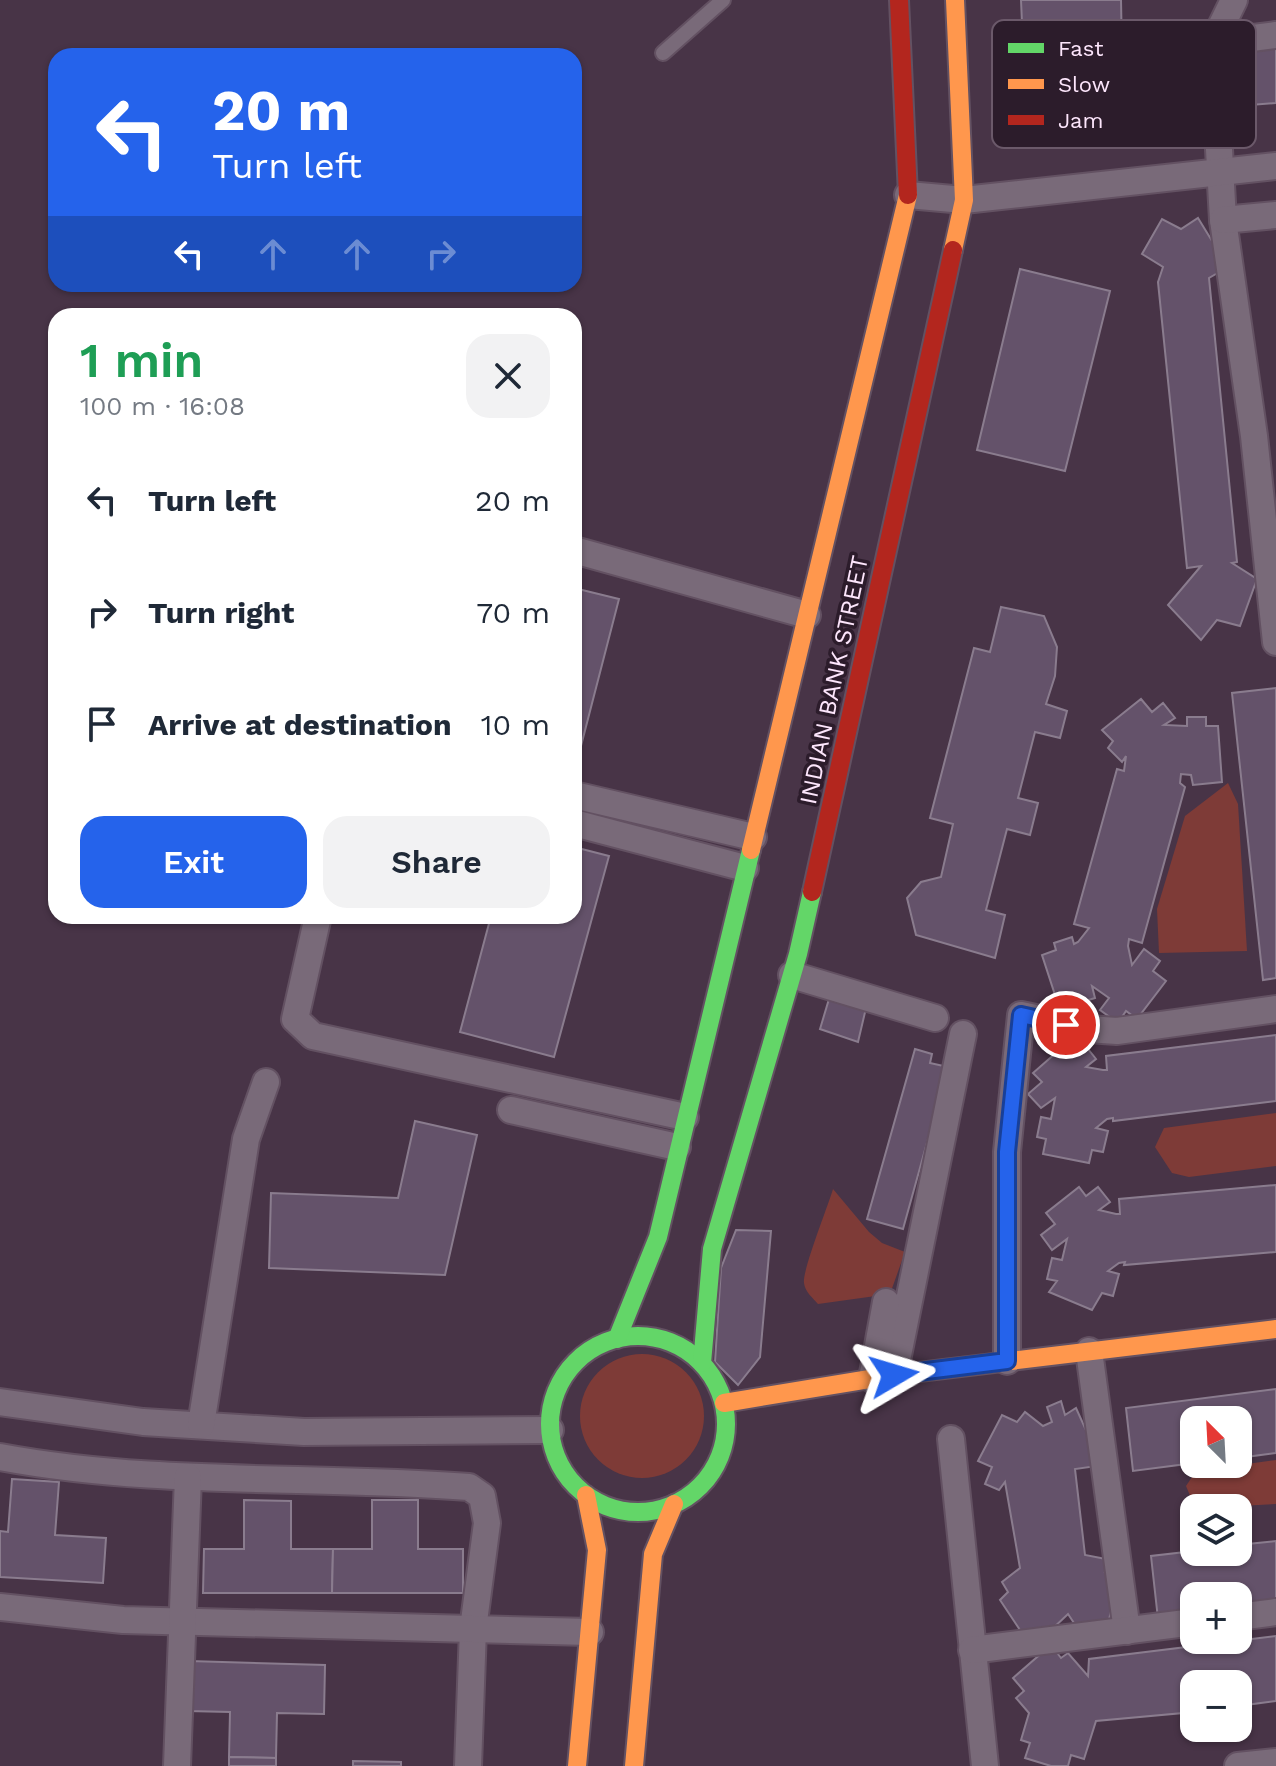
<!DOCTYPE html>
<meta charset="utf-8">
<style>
:root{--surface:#fff;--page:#f2f2f3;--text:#1f2937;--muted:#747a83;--accent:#2563eb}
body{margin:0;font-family:"Work Sans",sans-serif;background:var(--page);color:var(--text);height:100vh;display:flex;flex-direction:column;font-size:30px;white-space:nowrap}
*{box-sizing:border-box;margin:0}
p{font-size:26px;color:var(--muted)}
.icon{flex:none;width:44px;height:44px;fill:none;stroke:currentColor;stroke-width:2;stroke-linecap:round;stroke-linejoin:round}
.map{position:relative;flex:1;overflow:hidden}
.details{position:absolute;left:48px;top:308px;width:534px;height:616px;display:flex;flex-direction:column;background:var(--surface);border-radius:24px;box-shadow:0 2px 6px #0004}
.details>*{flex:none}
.guide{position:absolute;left:48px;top:48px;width:534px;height:244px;border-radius:24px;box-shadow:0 2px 6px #0004;background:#2563eb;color:#fff;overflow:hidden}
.needle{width:52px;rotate:336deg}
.fabs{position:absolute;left:1180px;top:1406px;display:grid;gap:16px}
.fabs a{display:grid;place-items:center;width:72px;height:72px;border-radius:16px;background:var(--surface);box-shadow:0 2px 6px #0004;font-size:40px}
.pin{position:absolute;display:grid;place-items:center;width:68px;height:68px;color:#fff;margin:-34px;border:4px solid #fff;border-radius:50%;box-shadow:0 2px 8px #0007}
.me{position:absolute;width:88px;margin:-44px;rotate:83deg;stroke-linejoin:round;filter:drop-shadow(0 0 6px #0008)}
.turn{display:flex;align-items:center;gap:28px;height:168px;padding:0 32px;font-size:36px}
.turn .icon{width:104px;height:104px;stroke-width:2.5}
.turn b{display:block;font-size:56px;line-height:68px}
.lanes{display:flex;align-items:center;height:76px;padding:0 32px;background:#0003;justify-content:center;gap:40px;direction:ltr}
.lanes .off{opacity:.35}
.round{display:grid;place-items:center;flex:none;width:84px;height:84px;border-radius:24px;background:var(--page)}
.overview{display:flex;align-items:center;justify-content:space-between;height:136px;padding:0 32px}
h1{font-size:48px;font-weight:600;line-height:60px;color:#1e9e55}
.action{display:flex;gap:16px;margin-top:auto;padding:16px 32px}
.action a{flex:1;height:92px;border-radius:24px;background:var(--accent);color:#fff;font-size:32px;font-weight:600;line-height:92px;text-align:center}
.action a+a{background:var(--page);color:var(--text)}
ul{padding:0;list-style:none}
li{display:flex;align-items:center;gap:24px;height:112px;padding:0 32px}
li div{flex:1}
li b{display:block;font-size:30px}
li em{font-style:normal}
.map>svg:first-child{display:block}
.green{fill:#7e3b37}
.building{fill:#64526a;stroke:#8a7c8e;stroke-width:2}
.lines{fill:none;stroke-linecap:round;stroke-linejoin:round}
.lane-casing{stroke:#635162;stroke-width:18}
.street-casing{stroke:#635162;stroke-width:30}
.fast-casing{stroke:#635162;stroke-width:22}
.slow-casing{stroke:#635162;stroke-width:22}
.jam-casing{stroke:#635162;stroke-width:22}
.lane{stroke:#796a79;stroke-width:14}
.street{stroke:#796a79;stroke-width:26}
.fast{stroke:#63d668;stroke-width:18}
.slow{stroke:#ff974d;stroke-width:18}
.jam{stroke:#b3261e;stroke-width:18}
.route-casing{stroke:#184099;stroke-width:20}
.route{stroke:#2563eb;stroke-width:14}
.labels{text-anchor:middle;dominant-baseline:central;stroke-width:7;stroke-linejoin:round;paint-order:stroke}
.street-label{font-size:24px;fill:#fde6fc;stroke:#2c1c2b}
.key{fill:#2c1c2b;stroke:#6b596a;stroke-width:2}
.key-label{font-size:22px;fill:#fde6fc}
</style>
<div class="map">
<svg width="1276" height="1766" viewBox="0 0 1276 1766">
<rect width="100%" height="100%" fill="#483447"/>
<g class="green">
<polygon points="1228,783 1238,804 1247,951 1159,953 1157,909 1185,816"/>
<polygon points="1276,1113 1276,1166 1189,1177 1172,1173 1155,1147 1164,1128"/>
<path d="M833,1189l36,43 13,11 23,9 -15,42 -72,10c-5,-6 -13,-12 -14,-21 -2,-12 24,-77 29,-94z"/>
<circle cx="642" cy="1416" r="62"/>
<polygon points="1276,1460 1276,1504 1203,1508 1191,1498 1186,1486 1196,1471"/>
</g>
<g class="building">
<polygon points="1021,0 1121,0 1123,109 1046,114 1032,108 1025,93"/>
<polygon points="1276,46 1276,103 1238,106 1233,50"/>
<polygon points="1198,218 1228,267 1209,278 1237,562 1232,563 1257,579 1240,626 1217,620 1201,640 1168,605 1201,566 1187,568 1158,282 1163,267 1142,254 1162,219 1181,229"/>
<polygon points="1020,269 1110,291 1065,471 977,450"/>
<polygon points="574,588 619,599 574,773"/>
<polygon points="1001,607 1044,616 1057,647 1055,676 1046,704 1067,711 1060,738 1035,732 1018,798 1038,803 1030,835 1007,829 986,910 1005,915 995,958 916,935 907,898 921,882 941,877 953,824 930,818 974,648 990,652"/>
<polygon points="1276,688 1276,978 1263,980 1232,693"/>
<polygon points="1141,699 1152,712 1163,703 1175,718 1164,725 1187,726 1187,717 1206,717 1206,726 1218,726 1222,782 1193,785 1191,775 1181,774 1180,783 1185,787 1142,943 1129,939 1128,946 1132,965 1144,949 1160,961 1153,971 1166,981 1137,1019 1126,1011 1118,1023 1100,1010 1109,998 1092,986 1095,998 1075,1004 1072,993 1056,998 1042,955 1056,950 1054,943 1072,937 1074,944 1078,942 1089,928 1074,924 1117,769 1124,771 1126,756 1122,762 1108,748 1113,741 1102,730"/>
<polygon points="574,847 609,856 554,1057 460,1032 491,916 574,916"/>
<polygon points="829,999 866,1008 858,1042 820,1029"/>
<polygon points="1276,1035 1276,1101 1113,1121 1113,1118 1107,1119 1096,1128 1108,1131 1103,1152 1092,1150 1089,1163 1043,1154 1046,1139 1037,1137 1041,1117 1051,1119 1055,1098 1041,1108 1028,1094 1042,1082 1033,1073 1065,1045 1073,1054 1084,1044 1096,1059 1086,1067 1103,1070 1107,1070 1106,1056"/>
<polygon points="915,1049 932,1054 930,1063 948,1067 903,1229 867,1219"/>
<polygon points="415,1121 477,1135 445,1275 269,1268 271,1193 398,1198"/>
<polygon points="1276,1185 1276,1252 1124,1265 1125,1262 1119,1263 1108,1271 1119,1274 1113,1296 1102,1293 1092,1310 1049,1292 1057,1281 1047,1279 1052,1258 1062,1260 1067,1239 1052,1250 1041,1235 1055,1224 1046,1213 1079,1187 1086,1196 1098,1187 1110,1202 1099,1210 1116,1214 1120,1214 1119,1199"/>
<polygon points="736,1230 771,1231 760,1357 738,1385 715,1362 721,1268"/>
<polygon points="1276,1389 1276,1453 1238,1458 1238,1420 1194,1420 1194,1463 1133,1471 1126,1408"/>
<polygon points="1061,1401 1065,1415 1076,1408 1095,1450 1097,1466 1075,1469 1085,1555 1111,1560 1105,1572 1119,1577 1108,1624 1076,1626 1068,1614 1049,1632 1041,1628 1026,1639 1000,1600 1008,1592 1002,1582 1020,1568 1005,1482 999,1490 985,1484 992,1467 978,1461 1002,1415 1017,1422 1025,1412 1043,1426 1052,1422 1047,1407"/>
<polygon points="12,1479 59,1482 55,1535 106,1538 103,1583 0,1577 0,1531 8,1532"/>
<polygon points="244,1500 291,1501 291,1549 333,1549 332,1593 203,1593 204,1549 244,1549"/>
<polygon points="372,1500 418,1500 418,1549 463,1549 463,1593 332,1593 333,1549 372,1549"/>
<polygon points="1276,1541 1276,1605 1238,1610 1238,1596 1194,1596 1194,1615 1158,1619 1151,1556 1194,1551 1238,1552 1238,1545"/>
<polygon points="1276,1636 1276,1701 1238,1706 1238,1684 1194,1684 1194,1712 1096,1721 1084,1759 1071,1755 1068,1766 1051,1766 1025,1758 1030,1743 1021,1740 1029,1713 1016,1698 1024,1691 1013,1678 1051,1645 1061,1658 1068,1653 1088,1676 1089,1659"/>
<polygon points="189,1661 325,1665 324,1714 277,1713 276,1758 229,1757 230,1712 188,1711"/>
<polygon points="229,1757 276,1758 276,1766 229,1766"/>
<polygon points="353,1761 401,1762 401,1766 353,1766"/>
</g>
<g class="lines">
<defs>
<polyline id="lane" points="663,53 723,0"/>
<g id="street">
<polyline points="1234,0 1213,43 1276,35"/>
<polyline points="1213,43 1223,220 1254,436 1276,642"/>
<polyline points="908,195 964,200 1276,166"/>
<polyline points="1223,220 1276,215"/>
<polyline points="574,550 807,615"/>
<polyline points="574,795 753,837"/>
<polyline points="574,823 745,868"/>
<polyline points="318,916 295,1019 313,1036 685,1117"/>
<polyline points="792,975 935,1018"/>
<polyline points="511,1110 677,1147"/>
<polyline points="1089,1351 1127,1631"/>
<polyline points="1007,1361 1007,1152 1021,1015 1088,1029 1117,1031 1276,1009"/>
<polyline points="894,1375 963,1034"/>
<polyline points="872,1379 886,1302"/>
<polyline points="0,1402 143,1422 304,1432 550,1430"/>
<polyline points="201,1425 246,1139 266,1082"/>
<polyline points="951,1439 985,1766"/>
<path d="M0,1457c155,29 312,18 469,30l13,9 5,27 -14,106 -5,137"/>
<polyline points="0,1607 123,1620 590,1632"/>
<polyline points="1238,1617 1276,1612"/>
<polyline points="972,1650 1194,1622"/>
<polyline points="177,1766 188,1477"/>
<polyline points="1238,1766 1276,1762"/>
</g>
<g id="fast">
<circle cx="638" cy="1424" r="88"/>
<polyline points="617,1339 658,1237 751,850"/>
<polyline points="702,1363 712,1249 798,954 812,892"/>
</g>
<g id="slow">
<polyline points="953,250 964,200 955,0"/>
<polyline points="751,850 908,195"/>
<polyline points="724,1403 894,1375 1276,1329"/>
<polyline points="577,1766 597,1550 586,1495"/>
<polyline points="634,1766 653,1554 674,1504"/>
</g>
<g id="jam">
<polyline points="899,0 908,195"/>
<polyline points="812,892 953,250"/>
</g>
</defs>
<use href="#lane" class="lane-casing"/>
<use href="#street" class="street-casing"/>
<use href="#fast" class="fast-casing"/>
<use href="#slow" class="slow-casing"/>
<use href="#jam" class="jam-casing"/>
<use href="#lane" class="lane"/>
<use href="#street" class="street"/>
<use href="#fast" class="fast"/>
<use href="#slow" class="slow"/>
<use href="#jam" class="jam"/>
</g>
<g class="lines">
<defs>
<polyline id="route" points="894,1375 1007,1361 1007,1152 1021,1015 1066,1025"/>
</defs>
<use href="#route" class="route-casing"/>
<use href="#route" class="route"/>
</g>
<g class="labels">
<g class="street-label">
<text transform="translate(834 680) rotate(-78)">INDIAN BANK STREET</text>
</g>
</g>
<rect x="992" y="20" width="264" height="128" rx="12" class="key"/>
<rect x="1008" y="43" width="36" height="10" fill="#63d668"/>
<rect x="1008" y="79" width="36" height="10" fill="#ff974d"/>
<rect x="1008" y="115" width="36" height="10" fill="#b3261e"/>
<g class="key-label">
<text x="1058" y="56">Fast</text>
<text x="1058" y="92">Slow</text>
<text x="1058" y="128">Jam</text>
</g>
</svg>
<div class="fabs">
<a><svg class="needle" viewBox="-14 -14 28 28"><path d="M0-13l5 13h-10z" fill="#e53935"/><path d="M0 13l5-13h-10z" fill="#747a83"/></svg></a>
<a><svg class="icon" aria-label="layers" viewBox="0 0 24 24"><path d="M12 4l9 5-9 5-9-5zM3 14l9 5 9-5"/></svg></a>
<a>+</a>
<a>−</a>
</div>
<div class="pin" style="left:1066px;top:1025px;background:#d93025"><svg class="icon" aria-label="arrive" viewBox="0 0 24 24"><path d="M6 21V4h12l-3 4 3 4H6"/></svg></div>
<svg class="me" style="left:894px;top:1375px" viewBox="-20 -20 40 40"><path d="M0-17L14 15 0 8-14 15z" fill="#2563eb" stroke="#fff" stroke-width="4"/></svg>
<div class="guide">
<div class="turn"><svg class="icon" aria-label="left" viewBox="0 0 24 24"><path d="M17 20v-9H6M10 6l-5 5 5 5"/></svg><div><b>20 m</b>Turn left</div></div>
<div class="lanes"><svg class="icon" aria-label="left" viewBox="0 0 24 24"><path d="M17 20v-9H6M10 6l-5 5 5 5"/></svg><svg class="icon off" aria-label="ahead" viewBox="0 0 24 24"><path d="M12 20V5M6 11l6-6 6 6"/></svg><svg class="icon off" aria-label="ahead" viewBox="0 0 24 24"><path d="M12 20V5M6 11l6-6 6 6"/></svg><svg class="icon off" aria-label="right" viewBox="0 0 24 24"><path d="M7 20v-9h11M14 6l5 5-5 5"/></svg></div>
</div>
<section class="details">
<div class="overview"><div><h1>1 min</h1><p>100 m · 16:08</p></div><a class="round"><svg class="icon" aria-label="close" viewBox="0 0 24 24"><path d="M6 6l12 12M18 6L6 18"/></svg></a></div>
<ul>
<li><svg class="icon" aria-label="left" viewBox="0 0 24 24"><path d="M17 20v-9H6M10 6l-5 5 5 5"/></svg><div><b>Turn left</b></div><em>20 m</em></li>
<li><svg class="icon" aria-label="right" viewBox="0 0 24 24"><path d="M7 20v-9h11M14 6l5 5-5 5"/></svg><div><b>Turn right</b></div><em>70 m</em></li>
<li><svg class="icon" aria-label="arrive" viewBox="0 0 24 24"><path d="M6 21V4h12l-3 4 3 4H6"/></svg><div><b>Arrive at destination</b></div><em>10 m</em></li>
</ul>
<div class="action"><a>Exit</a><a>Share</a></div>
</section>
</div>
